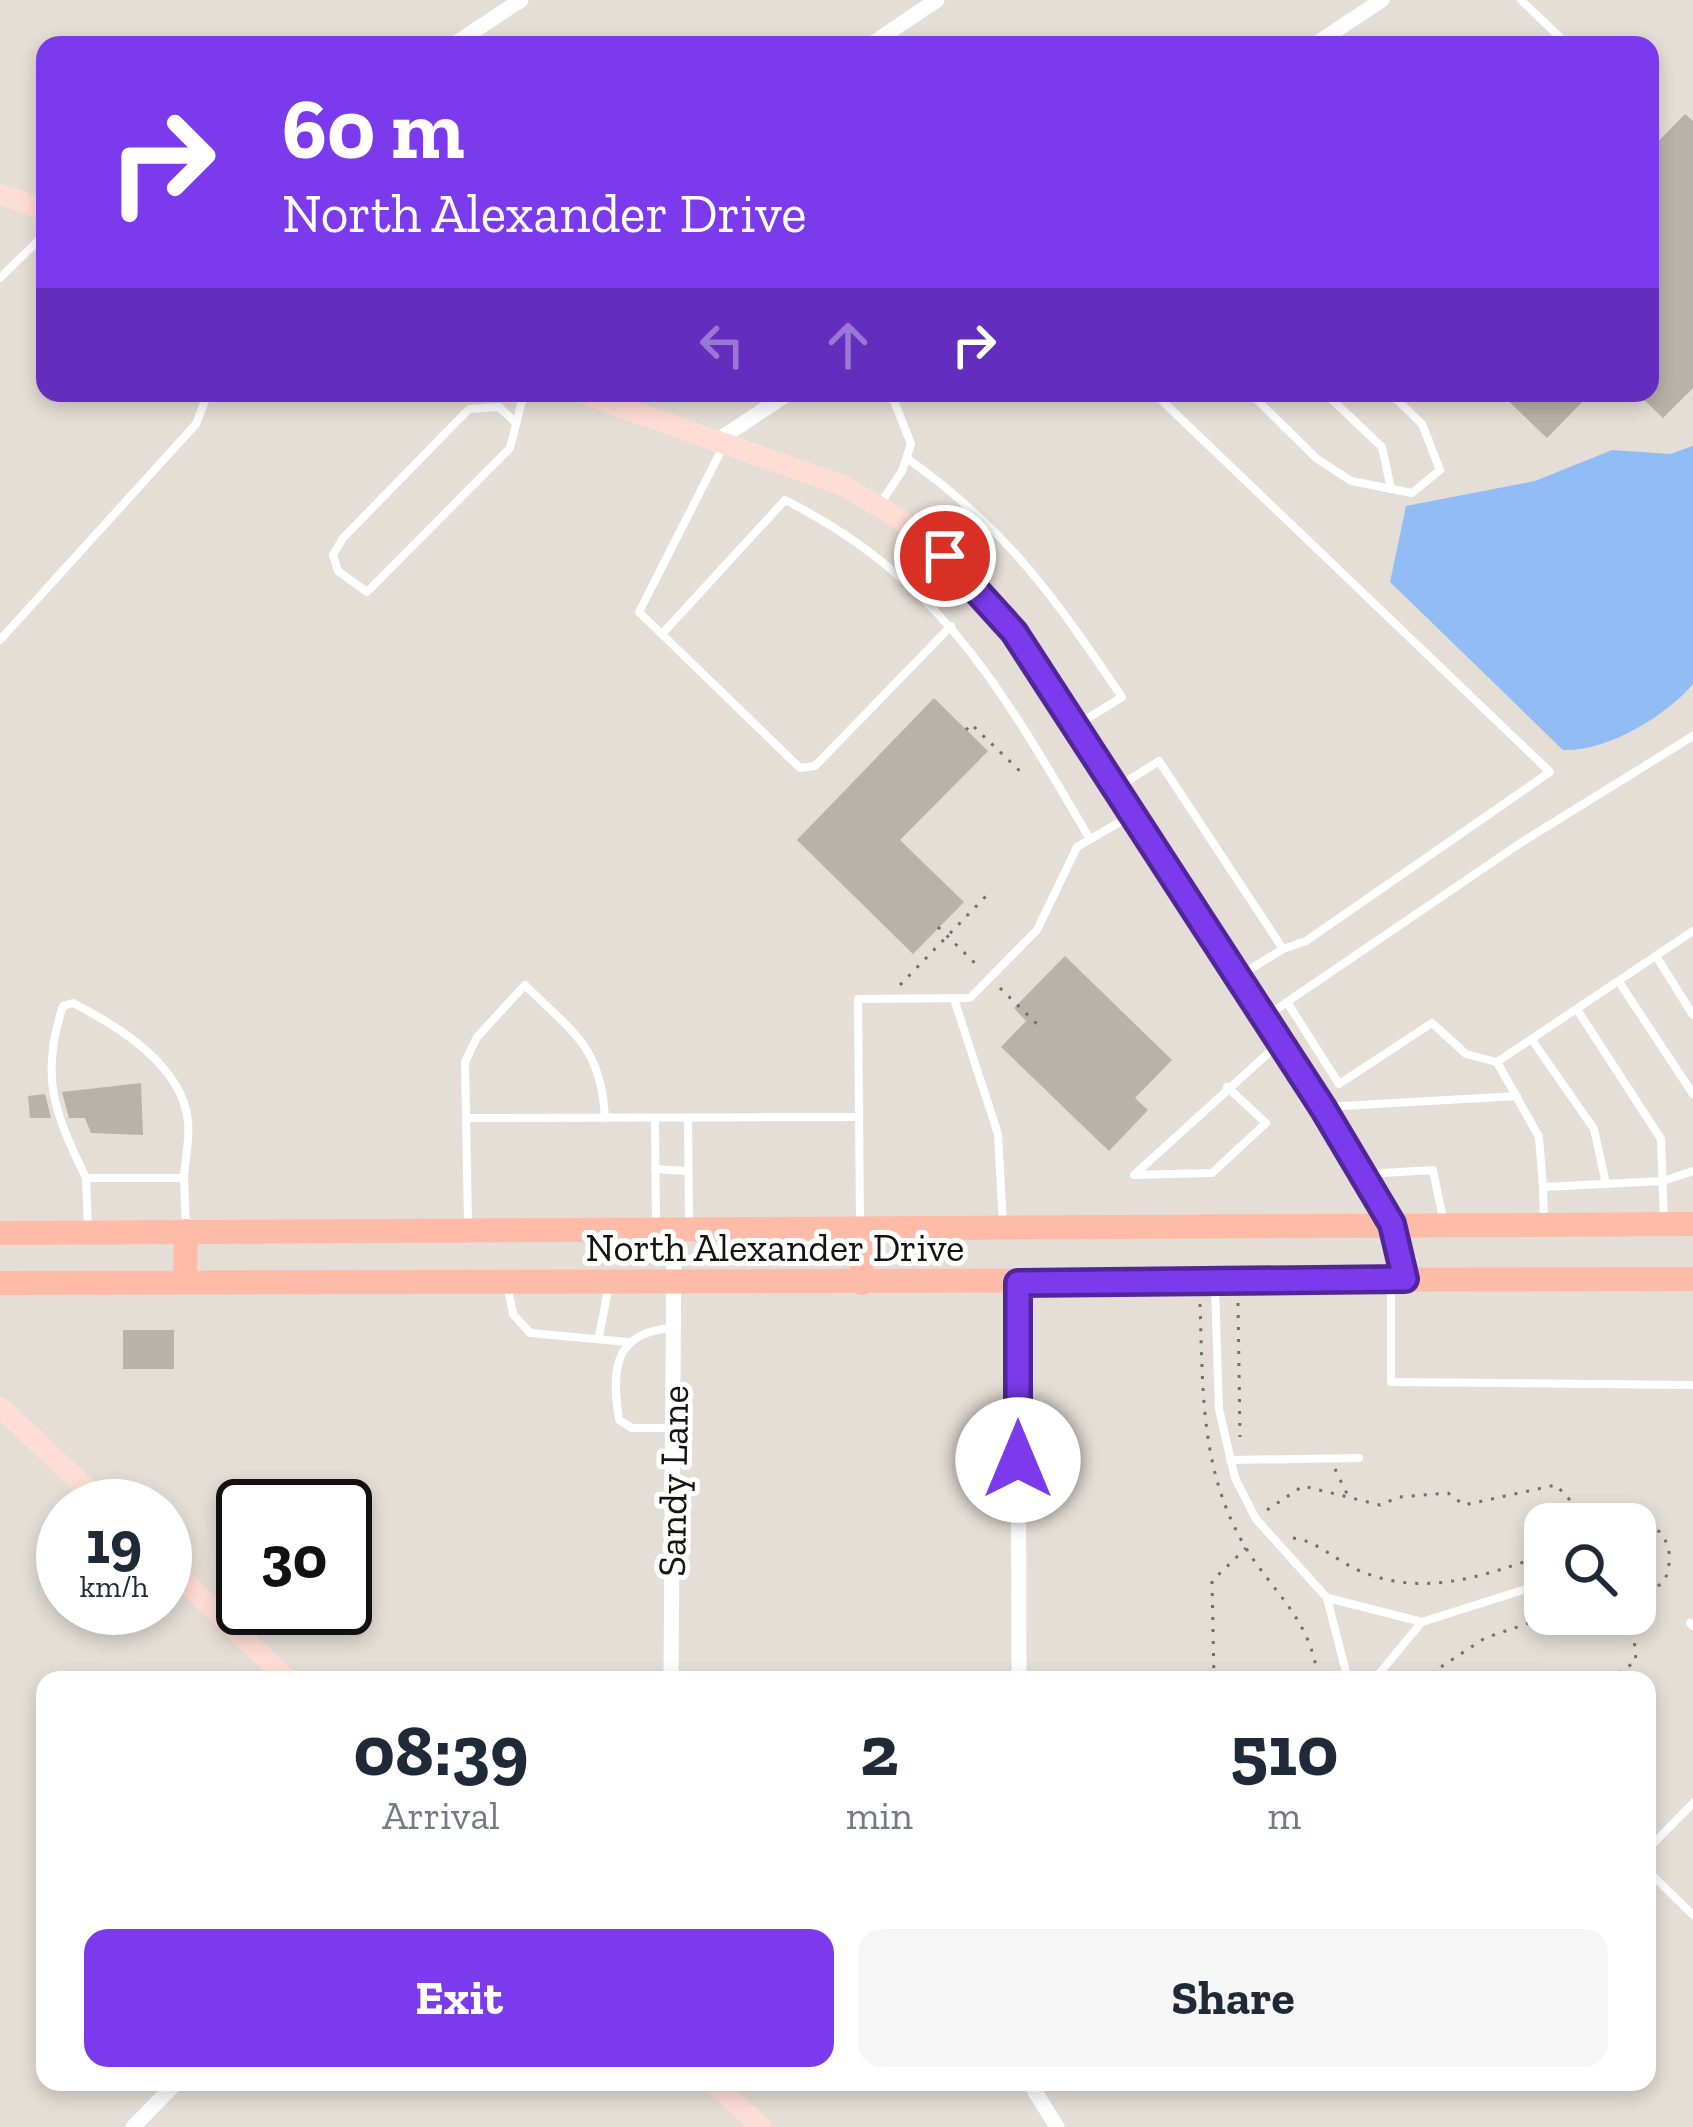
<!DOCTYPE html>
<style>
:root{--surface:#fff;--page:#f6f6f7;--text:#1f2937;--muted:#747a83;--accent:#7c3aed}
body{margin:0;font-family:"Zilla Slab",serif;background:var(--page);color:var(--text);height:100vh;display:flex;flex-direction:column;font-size:45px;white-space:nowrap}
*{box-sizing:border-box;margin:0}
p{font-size:39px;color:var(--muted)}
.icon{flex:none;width:66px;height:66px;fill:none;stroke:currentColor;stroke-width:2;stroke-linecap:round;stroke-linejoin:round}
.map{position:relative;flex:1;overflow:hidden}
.details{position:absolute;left:36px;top:1671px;width:1620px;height:420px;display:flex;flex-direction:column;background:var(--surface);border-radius:24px;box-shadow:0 6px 18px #0003}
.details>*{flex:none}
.guide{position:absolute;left:36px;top:36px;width:1623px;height:366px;border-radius:24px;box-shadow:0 6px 18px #0003;background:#7c3aed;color:#fff;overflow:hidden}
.tools{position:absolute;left:1524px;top:1503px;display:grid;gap:24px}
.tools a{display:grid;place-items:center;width:132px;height:132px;border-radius:24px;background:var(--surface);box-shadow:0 6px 18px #0003;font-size:60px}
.speed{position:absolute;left:36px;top:1479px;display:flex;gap:24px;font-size:60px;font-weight:700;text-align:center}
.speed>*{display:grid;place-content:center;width:156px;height:156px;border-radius:50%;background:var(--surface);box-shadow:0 6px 18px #0003;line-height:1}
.speed small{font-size:30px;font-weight:400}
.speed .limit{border:6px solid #111;border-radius:18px;background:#fff;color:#111}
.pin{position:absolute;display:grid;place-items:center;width:102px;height:102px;color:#fff;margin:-51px;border:6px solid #fff;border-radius:50%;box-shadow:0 3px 12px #0007}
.me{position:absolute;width:132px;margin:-66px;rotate:0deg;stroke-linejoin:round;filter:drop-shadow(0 0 9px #0008)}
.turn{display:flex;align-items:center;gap:42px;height:252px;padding:0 48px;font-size:54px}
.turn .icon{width:156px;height:156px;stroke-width:2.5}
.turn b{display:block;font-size:84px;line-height:102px}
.lanes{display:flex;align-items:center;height:114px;padding:0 48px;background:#0003;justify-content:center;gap:60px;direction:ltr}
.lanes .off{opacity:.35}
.eta{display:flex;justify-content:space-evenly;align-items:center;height:204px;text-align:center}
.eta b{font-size:72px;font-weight:700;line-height:84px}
.primary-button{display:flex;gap:24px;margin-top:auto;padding:24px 48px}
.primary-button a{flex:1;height:138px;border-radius:24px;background:var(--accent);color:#fff;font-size:48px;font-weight:700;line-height:138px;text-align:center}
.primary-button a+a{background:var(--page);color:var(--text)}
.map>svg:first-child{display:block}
.water{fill:#92bcf6}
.building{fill:#b9b2ab}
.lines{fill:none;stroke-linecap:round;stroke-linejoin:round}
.path{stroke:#746f6b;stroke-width:3;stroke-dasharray:3 9;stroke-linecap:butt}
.lane{stroke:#fff;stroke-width:8}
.street{stroke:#fff;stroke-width:15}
.secondary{stroke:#feddd4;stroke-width:21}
.primary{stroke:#febba8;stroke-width:24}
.route-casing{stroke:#51269a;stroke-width:30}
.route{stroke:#7c3aed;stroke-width:21}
.labels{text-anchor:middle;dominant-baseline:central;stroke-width:10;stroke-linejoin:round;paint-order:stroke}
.street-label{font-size:39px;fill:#161311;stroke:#fff}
</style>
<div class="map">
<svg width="1693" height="2127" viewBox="0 0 1693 2127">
<rect width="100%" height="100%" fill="#e5ded6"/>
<path class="water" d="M1693,446v238c-28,33 -87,68 -130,66l-173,-168 16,-76 129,-25 77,-31 58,4z"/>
<g class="building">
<polygon points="1685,114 1693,121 1693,388 1663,418 1637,393 1650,393 1650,150"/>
<polygon points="1500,393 1591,393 1547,438"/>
<polygon points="934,698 988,751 900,840 964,902 913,954 797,840"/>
<polygon points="1065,956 1172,1060 1135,1098 1148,1110 1109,1151 1001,1047 1026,1021 1014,1008"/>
<polygon points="141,1083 143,1135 91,1133 85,1118 69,1118 62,1092"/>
<polygon points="45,1094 51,1118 30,1118 28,1096"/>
<rect x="123" y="1330" width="51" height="39"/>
</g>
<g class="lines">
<g class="path">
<polyline points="966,730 971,724 1022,773"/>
<polyline points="938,927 980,968"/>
<polyline points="900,985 988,894"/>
<polyline points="1000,988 1040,1027"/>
<polyline points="1238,1303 1240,1437"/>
<path d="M1200,1304c3,85 0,165 44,241 29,48 68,75 74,135"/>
<polyline points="1335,1469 1349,1498"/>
<polyline points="1267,1510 1303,1486 1380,1505 1399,1497 1448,1493 1464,1505 1556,1485 1592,1524"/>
<path d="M1603,1524l33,-8c30,13 41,35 28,66l-29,19"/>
<path d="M1293,1538c25,3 43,23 67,33 66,27 121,5 185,-16"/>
<polyline points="1214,1680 1212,1581 1246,1548"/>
<polyline points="1421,1680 1485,1638 1555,1614"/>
<polyline points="1609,1680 1636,1661 1632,1614"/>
</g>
<g class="lane">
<polyline points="1521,0 1568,45"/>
<polyline points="0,278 45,234"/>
<polyline points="1154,393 1550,772 1306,941 1283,949"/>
<polyline points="1250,393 1316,458 1351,481 1412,493 1440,470 1422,424 1390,393"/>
<polyline points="1325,393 1382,447 1391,489"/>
<polyline points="514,421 499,407 469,409 343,538 333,555 338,571 367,592 510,448 524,393"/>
<polyline points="724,445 639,612 800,768 815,766 951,626"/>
<path d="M908,459c101,72 145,137 214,238l-45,28"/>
<polyline points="880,504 902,471 911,444 891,393"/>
<polyline points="918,588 940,562"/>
<path d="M662,634l123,-134c157,79 218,192 305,339"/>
<polyline points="0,640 196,424 208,393"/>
<polyline points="1116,788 1159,761 1283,949 1239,976"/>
<polyline points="1656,956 1693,1015"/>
<polyline points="1619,982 1693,1094"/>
<polyline points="954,999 998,1134 1003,1224"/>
<polyline points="1287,1002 1339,1084 1432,1023 1466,1054 1497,1062 1539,1137 1543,1187 1663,1181 1693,1171"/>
<polyline points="1578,1011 1661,1139 1664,1222"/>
<polyline points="1265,1017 1522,842 1693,736"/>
<polyline points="1532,1040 1594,1129 1606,1184"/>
<polyline points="1497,1062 1693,931"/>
<polyline points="1227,1087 1266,1123 1212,1173 1134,1175 1275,1047"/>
<polyline points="1324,1107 1517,1096"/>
<polyline points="466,1118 858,1117"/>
<polyline points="688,1118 689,1226"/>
<polyline points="655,1119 656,1225"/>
<polyline points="655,1169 688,1171"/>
<polyline points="1366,1174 1433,1170 1443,1219"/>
<path d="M86,1178c-31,-64 -47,-101 -23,-172l10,-3c45,23 109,62 115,118 2,18 -3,39 -4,57"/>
<polyline points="1543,1187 1544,1222"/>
<polyline points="860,1223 858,999 970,998 1037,930 1077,847 1130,816"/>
<path d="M468,1224l-3,-162 12,-25 48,-52c48,48 76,61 80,133"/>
<polyline points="88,1230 86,1178 184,1178 186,1229"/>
<polyline points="1391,1283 1391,1382 1693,1385"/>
<polyline points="1215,1287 1219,1409 1235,1478 1256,1519 1327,1598 1348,1680"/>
<polyline points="508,1289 513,1314 530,1333 628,1342"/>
<path d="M673,1328c-59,4 -62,40 -54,92l13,8h42"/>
<polyline points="599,1336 609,1285"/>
<polyline points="1230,1460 1359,1458"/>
<polyline points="1328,1598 1422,1622 1545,1583"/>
<polyline points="1690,1623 1693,1626"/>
<polyline points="1374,1680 1421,1623"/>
<polyline points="1647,1850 1693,1803"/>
<polyline points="1647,1870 1693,1915"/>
</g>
<g class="street">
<polyline points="453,45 521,0"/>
<polyline points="870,45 937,0"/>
<polyline points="1314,45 1382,0"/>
<polyline points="718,440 789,393"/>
<polyline points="1018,1283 1019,1680"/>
<polyline points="671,1680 674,1233"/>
<polyline points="1029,2082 1057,2127"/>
<polyline points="133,2127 177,2082"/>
</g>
<g class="secondary">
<polyline points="0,194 45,210"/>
<polyline points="581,393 842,485 898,518 987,596 1362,1170 1392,1224 1405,1279"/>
<polyline points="0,1407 105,1506"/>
<polyline points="165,1563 288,1680"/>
<polyline points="713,2082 761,2127"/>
</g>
<g class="primary">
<polyline points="860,1231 862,1283"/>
<polyline points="0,1233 1693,1224"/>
<polyline points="185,1280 186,1231"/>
<polyline points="0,1283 1693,1279"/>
</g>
</g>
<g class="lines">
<defs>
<polyline id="route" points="945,556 1014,632 1323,1108 1392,1224 1405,1279 1018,1283 1018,1460"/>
</defs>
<use href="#route" class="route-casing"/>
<use href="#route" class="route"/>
</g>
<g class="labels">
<g class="street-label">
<text x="775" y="1247">North Alexander Drive</text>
<text transform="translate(673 1481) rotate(-89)">Sandy Lane</text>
</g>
</g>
</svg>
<div class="tools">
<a><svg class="icon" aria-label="search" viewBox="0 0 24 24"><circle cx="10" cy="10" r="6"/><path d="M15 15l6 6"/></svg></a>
</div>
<div class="speed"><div>19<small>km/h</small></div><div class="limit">30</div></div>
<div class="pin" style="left:945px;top:556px;background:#d93025"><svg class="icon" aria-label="arrive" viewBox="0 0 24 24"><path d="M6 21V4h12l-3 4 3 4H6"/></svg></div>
<svg class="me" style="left:1018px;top:1460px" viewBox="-20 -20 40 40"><circle r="19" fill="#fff"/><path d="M0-13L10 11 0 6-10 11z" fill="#7c3aed"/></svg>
<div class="guide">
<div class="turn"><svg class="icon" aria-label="right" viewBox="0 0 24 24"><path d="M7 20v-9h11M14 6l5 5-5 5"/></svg><div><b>60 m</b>North Alexander Drive</div></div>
<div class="lanes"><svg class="icon off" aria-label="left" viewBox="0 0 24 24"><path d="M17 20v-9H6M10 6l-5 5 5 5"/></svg><svg class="icon off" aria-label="ahead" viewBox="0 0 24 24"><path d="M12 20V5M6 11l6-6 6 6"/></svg><svg class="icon" aria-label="right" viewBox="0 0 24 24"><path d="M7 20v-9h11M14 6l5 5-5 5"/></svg></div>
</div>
<section class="details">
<div class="eta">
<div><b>08:39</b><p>Arrival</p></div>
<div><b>2</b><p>min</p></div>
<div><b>510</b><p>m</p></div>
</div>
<div class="primary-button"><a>Exit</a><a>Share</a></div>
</section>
</div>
